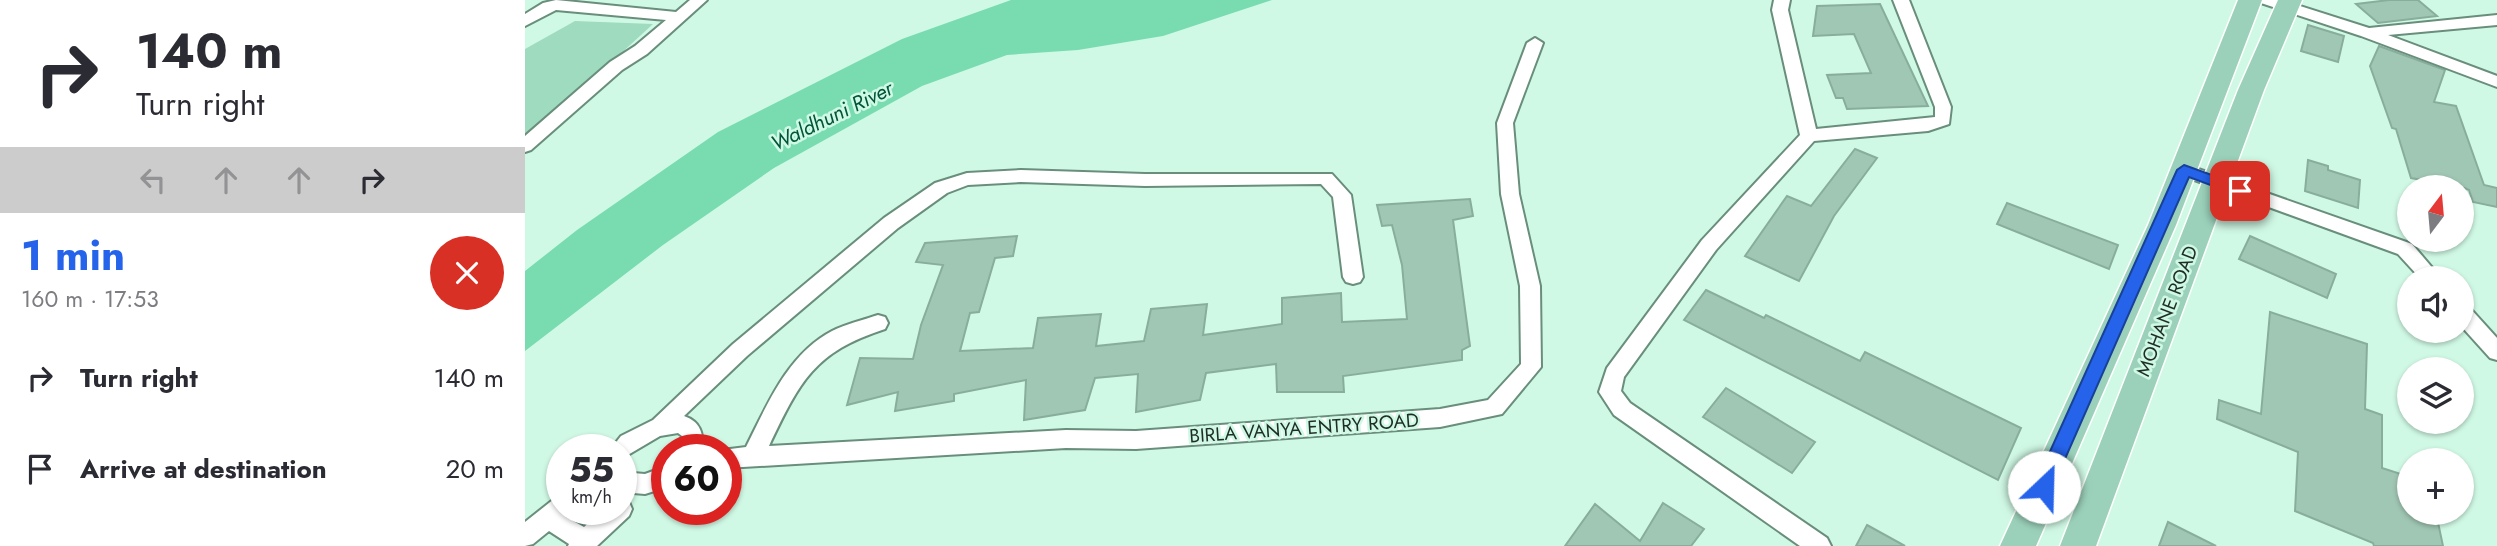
<!DOCTYPE html>
<meta charset="utf-8">
<style>
:root{--surface:#fff;--page:#f2f2f3;--text:#2b2b33;--muted:#7c7c81;--accent:#2563eb}
body{margin:0;font-family:Jost,sans-serif;background:var(--page);color:var(--text);height:100vh;display:flex;flex-direction:column;font-size:26px;white-space:nowrap}
*{box-sizing:border-box;margin:0}
p{font-size:23px;color:var(--muted)}
.icon{flex:none;width:38px;height:38px;fill:none;stroke:currentColor;stroke-width:2;stroke-linecap:round;stroke-linejoin:round}
.map{position:relative;flex:1;overflow:hidden}
.drawer{display:flex;flex-direction:column;background:var(--surface);width:525px}
.drawer>*{flex:none}
.banner{background:#fff;color:var(--text);overflow:hidden}
.needle{width:46px;rotate:16deg}
.fabs{position:absolute;left:1872px;top:175px;display:grid;gap:14px}
.fabs a{display:grid;place-items:center;width:77px;height:77px;border-radius:50%;background:var(--surface);box-shadow:0 2px 5px #0004;font-size:35px}
.speed{position:absolute;left:21px;top:434px;display:flex;gap:14px;font-size:35px;font-weight:700;text-align:center}
.speed>*{display:grid;place-content:center;width:91px;height:91px;border-radius:50%;background:var(--surface);box-shadow:0 2px 5px #0004;line-height:1}
.speed small{font-size:18px;font-weight:400}
.speed .limit{border:10px solid #d22;background:#fff;color:#111}
.pin{position:absolute;display:grid;place-items:center;width:60px;height:60px;color:#fff;margin:-30px;border-radius:14px;box-shadow:0 4px 10px #0006}
.me{position:absolute;width:77px;margin:-38px;rotate:24deg;stroke-linejoin:round;filter:drop-shadow(0 0 5px #0008)}
.turn{display:flex;align-items:center;gap:24px;height:147px;padding:0 21px;font-size:32px}
.turn .icon{width:91px;height:91px;stroke-width:2.5}
.turn b{display:block;font-size:49px;line-height:60px}
.lanes{display:flex;align-items:center;height:66px;padding:0 21px;background:#0003;justify-content:center;gap:35px;direction:ltr}
.lanes .off{opacity:.35}
.round{display:grid;place-items:center;flex:none;width:74px;height:74px;border-radius:37px;background:var(--page)}
.summary{display:flex;align-items:center;justify-content:space-between;height:119px;padding:0 21px}
h1{font-size:42px;font-weight:700;line-height:52px;color:var(--accent)}
ul{padding:0;list-style:none}
li{display:flex;align-items:center;gap:21px;height:91px;padding:0 21px}
li div{flex:1}
li b{display:block;font-size:26px}
li em{font-style:normal}
main{display:flex;flex:1;min-height:0}
.map>svg:first-child{display:block}
.green{fill:#9fdbbe}
.water{fill:#78dcb0}
.building{fill:#a0c7b4;stroke:#88ae9b;stroke-width:2}
.lines{fill:none;stroke-linecap:round;stroke-linejoin:round}
.street-casing{stroke:#698e7c;stroke-width:4}
.primary-casing{stroke:#fff;stroke-width:3}
.street{fill:#fff;fill-rule:evenodd}
.primary{fill:#9bd1ba;fill-rule:evenodd}
.route{fill:#2563eb;stroke:#184099;stroke-width:2}
.labels{text-anchor:middle;dominant-baseline:central;stroke-width:5;stroke-linejoin:round;paint-order:stroke}
.street-label{font-size:19px;fill:#1e2d26;stroke:#d0f9e5}
.water-label{font-size:21px;font-style:italic;fill:#00553a;stroke:#d0f9e5}
</style>
<main>
<section class="drawer">
<div class="banner">
<div class="turn"><svg class="icon" aria-label="right" viewBox="0 0 24 24"><path d="M7 20v-9h11M14 6l5 5-5 5"/></svg><div><b>140 m</b>Turn right</div></div>
<div class="lanes"><svg class="icon off" aria-label="left" viewBox="0 0 24 24"><path d="M17 20v-9H6M10 6l-5 5 5 5"/></svg><svg class="icon off" aria-label="ahead" viewBox="0 0 24 24"><path d="M12 20V5M6 11l6-6 6 6"/></svg><svg class="icon off" aria-label="ahead" viewBox="0 0 24 24"><path d="M12 20V5M6 11l6-6 6 6"/></svg><svg class="icon" aria-label="right" viewBox="0 0 24 24"><path d="M7 20v-9h11M14 6l5 5-5 5"/></svg></div>
</div>
<div class="summary"><div><h1>1 min</h1><p>160 m · 17:53</p></div><a class="round" style="background:#d93025;color:#fff"><svg class="icon" aria-label="close" viewBox="0 0 24 24"><path d="M6 6l12 12M18 6L6 18"/></svg></a></div>
<ul>
<li><svg class="icon" aria-label="right" viewBox="0 0 24 24"><path d="M7 20v-9h11M14 6l5 5-5 5"/></svg><div><b>Turn right</b></div><em>140 m</em></li>
<li><svg class="icon" aria-label="arrive" viewBox="0 0 24 24"><path d="M6 21V4h12l-3 4 3 4H6"/></svg><div><b>Arrive at destination</b></div><em>20 m</em></li>
</ul>
</section>
<div class="map">
<svg width="1972" height="546" viewBox="0 0 1972 546">
<rect width="100%" height="100%" fill="#d0f9e5"/>
<polygon class="green" points="50,21 128,24 23,120 0,138 0,49"/>
<polygon class="water" points="486,0 747,0 638,36 553,50 482,55 397,86 249,168 138,245 0,351 0,271 52,230 193,132 377,39"/>
<g class="building">
<polygon points="1864,0 1893,0 1912,16 1853,23 1831,4"/>
<polygon points="1355,4 1403,106 1322,109 1318,98 1311,98 1302,75 1346,73 1329,34 1288,36 1292,6"/>
<polygon points="1783,25 1819,36 1813,62 1776,51"/>
<polygon points="1854,46 1920,70 1909,102 1931,106 1959,185 1972,188 1972,207 1948,202 1944,190 1937,187 1886,178 1871,129 1867,128 1845,66"/>
<polygon points="1330,149 1352,158 1309,216 1274,281 1220,256 1262,196 1286,206"/>
<polygon points="1783,160 1803,166 1803,170 1835,180 1833,208 1780,191"/>
<polygon points="945,199 948,216 928,220 945,346 937,350 937,360 818,376 819,392 752,392 751,364 681,373 675,400 611,412 613,374 570,378 560,410 499,420 501,380 429,394 429,401 370,411 373,392 322,405 335,358 388,359 396,325 418,265 391,262 400,243 492,236 488,256 470,258 454,312 445,313 435,351 508,348 513,318 576,314 571,346 619,341 626,309 682,304 678,335 757,324 757,298 816,293 817,322 882,319 877,265 867,225 857,226 852,205"/>
<polygon points="1482,203 1593,245 1584,269 1472,224"/>
<polygon points="1725,236 1811,274 1802,298 1714,259"/>
<polygon points="1181,290 1239,318 1241,315 1335,361 1340,352 1496,428 1473,480 1159,320"/>
<polygon points="1745,312 1842,344 1840,409 1857,415 1857,468 1885,477 1885,513 1911,513 1918,546 1849,546 1848,543 1770,511 1773,452 1692,419 1694,400 1736,414"/>
<polygon points="1201,388 1290,442 1267,473 1178,417"/>
<polygon points="1138,503 1179,529 1166,546 1040,546 1070,504 1115,541"/>
<polygon points="1643,522 1691,546 1634,546"/>
<polygon points="1342,525 1380,546 1331,546"/>
</g>
<g class="lines">
<defs>
<g id="street">
<polygon points="31,0 151,12 165,0 182,0 122,54 97,70 6,150 0,152 0,136 85,62 110,46 141,20 31,10 0,26 0,14 18,3"/>
<polygon points="1249,0 1265,0 1263,10 1291,129 1410,117 1410,107 1368,0 1384,0 1426,107 1424,124 1403,131 1289,141 1191,250 1099,377 1096,391 1105,403 1302,538 1306,546 1275,546 1089,415 1074,392 1082,368 1177,240 1275,135 1247,10"/>
<polygon points="1733,0 1756,0 1844,28 1972,15 1972,25 1863,35 1972,76 1972,87 1836,36 1736,3"/>
<path d="M1010,38l8,5 -30,80 6,71 21,92 1,81 -39,47 -62,13 -304,22 -70,-1 -340,20v-18h-4l24,-3c21,-42 42,-93 86,-116 14,-7 31,-11 46,-16l7,2 3,6 -3,6c-71,23 -85,52 -116,117l297,-16 70,1 304,-22 48,-9 33,-36 -1,-78 -19,-92 -4,-71 30,-80z"/>
<polygon points="1659,164 1887,244 1916,278 1895,278 1873,254 1653,174 1650,170 1653,166"/>
<path d="M496,170l124,4h187l19,21 12,82 -3,5 -7,2 -7,-2 -3,-5 -10,-80 -12,-13 -176,2 -124,-4 -53,3 -21,8 -49,35 -151,128 -63,60c17,6 19,17 19,34h-22l1,-14 -4,-3 -18,3 -39,23v-9h-11l11,-14 32,-16 80,-76 151,-126 51,-35 32,-10z"/>
<polygon points="1937,305 1944,307 1972,338 1972,360 1965,358 1937,327"/>
<polygon points="142,466 142,487 120,494 96,492 96,472 120,474"/>
<polygon points="37,496 37,509 47,509 41,517 59,527 79,509 96,509 96,499 104,502 107,509 104,516 72,546 43,546 44,544 24,531 8,544 0,546 0,522 29,499"/>
</g>
<g id="primary">
<polygon points="1713,0 1737,0 1651,225 1511,546 1475,546 1623,225"/>
<polygon points="1753,0 1777,0 1739,90 1571,546 1535,546 1713,90"/>
</g>
</defs>
<use href="#street" class="street-casing"/>
<use href="#primary" class="primary-casing"/>
<use href="#street" class="street"/>
<use href="#primary" class="primary"/>
</g>
<polygon class="route" points="1659,165 1720,187 1723,191 1715,196 1664,177 1525,493 1519,495 1512,493 1509,487 1652,170"/>
<g class="labels">
<g class="street-label">
<text transform="translate(1642 311) rotate(-69)">MOHANE ROAD</text>
<text transform="translate(779 428) rotate(-4)">BIRLA VANYA ENTRY ROAD</text>
</g>
<g class="water-label">
<text transform="translate(307 116) rotate(-26)">Waldhuni River</text>
</g>
</g>
</svg>
<div class="fabs">
<a><svg class="needle" viewBox="-14 -14 28 28"><path d="M0-13l5 13h-10z" fill="#e53935"/><path d="M0 13l5-13h-10z" fill="#7c7c81"/></svg></a>
<a><svg class="icon" aria-label="sound" viewBox="0 0 24 24"><path d="M4 9h4l5-4v14l-5-4H4zM17 9q2 3 0 6"/></svg></a>
<a><svg class="icon" aria-label="layers" viewBox="0 0 24 24"><path d="M12 4l9 5-9 5-9-5zM3 14l9 5 9-5"/></svg></a>
<a>+</a>
</div>
<div class="speed"><div>55<small>km/h</small></div><div class="limit">60</div></div>
<div class="pin" style="left:1715px;top:191px;background:#d93025"><svg class="icon" aria-label="arrive" viewBox="0 0 24 24"><path d="M6 21V4h12l-3 4 3 4H6"/></svg></div>
<svg class="me" style="left:1519px;top:487px" viewBox="-20 -20 40 40"><circle r="19" fill="#fff"/><path d="M0-13L10 11 0 6-10 11z" fill="#2563eb"/></svg>
</div>
</main>
